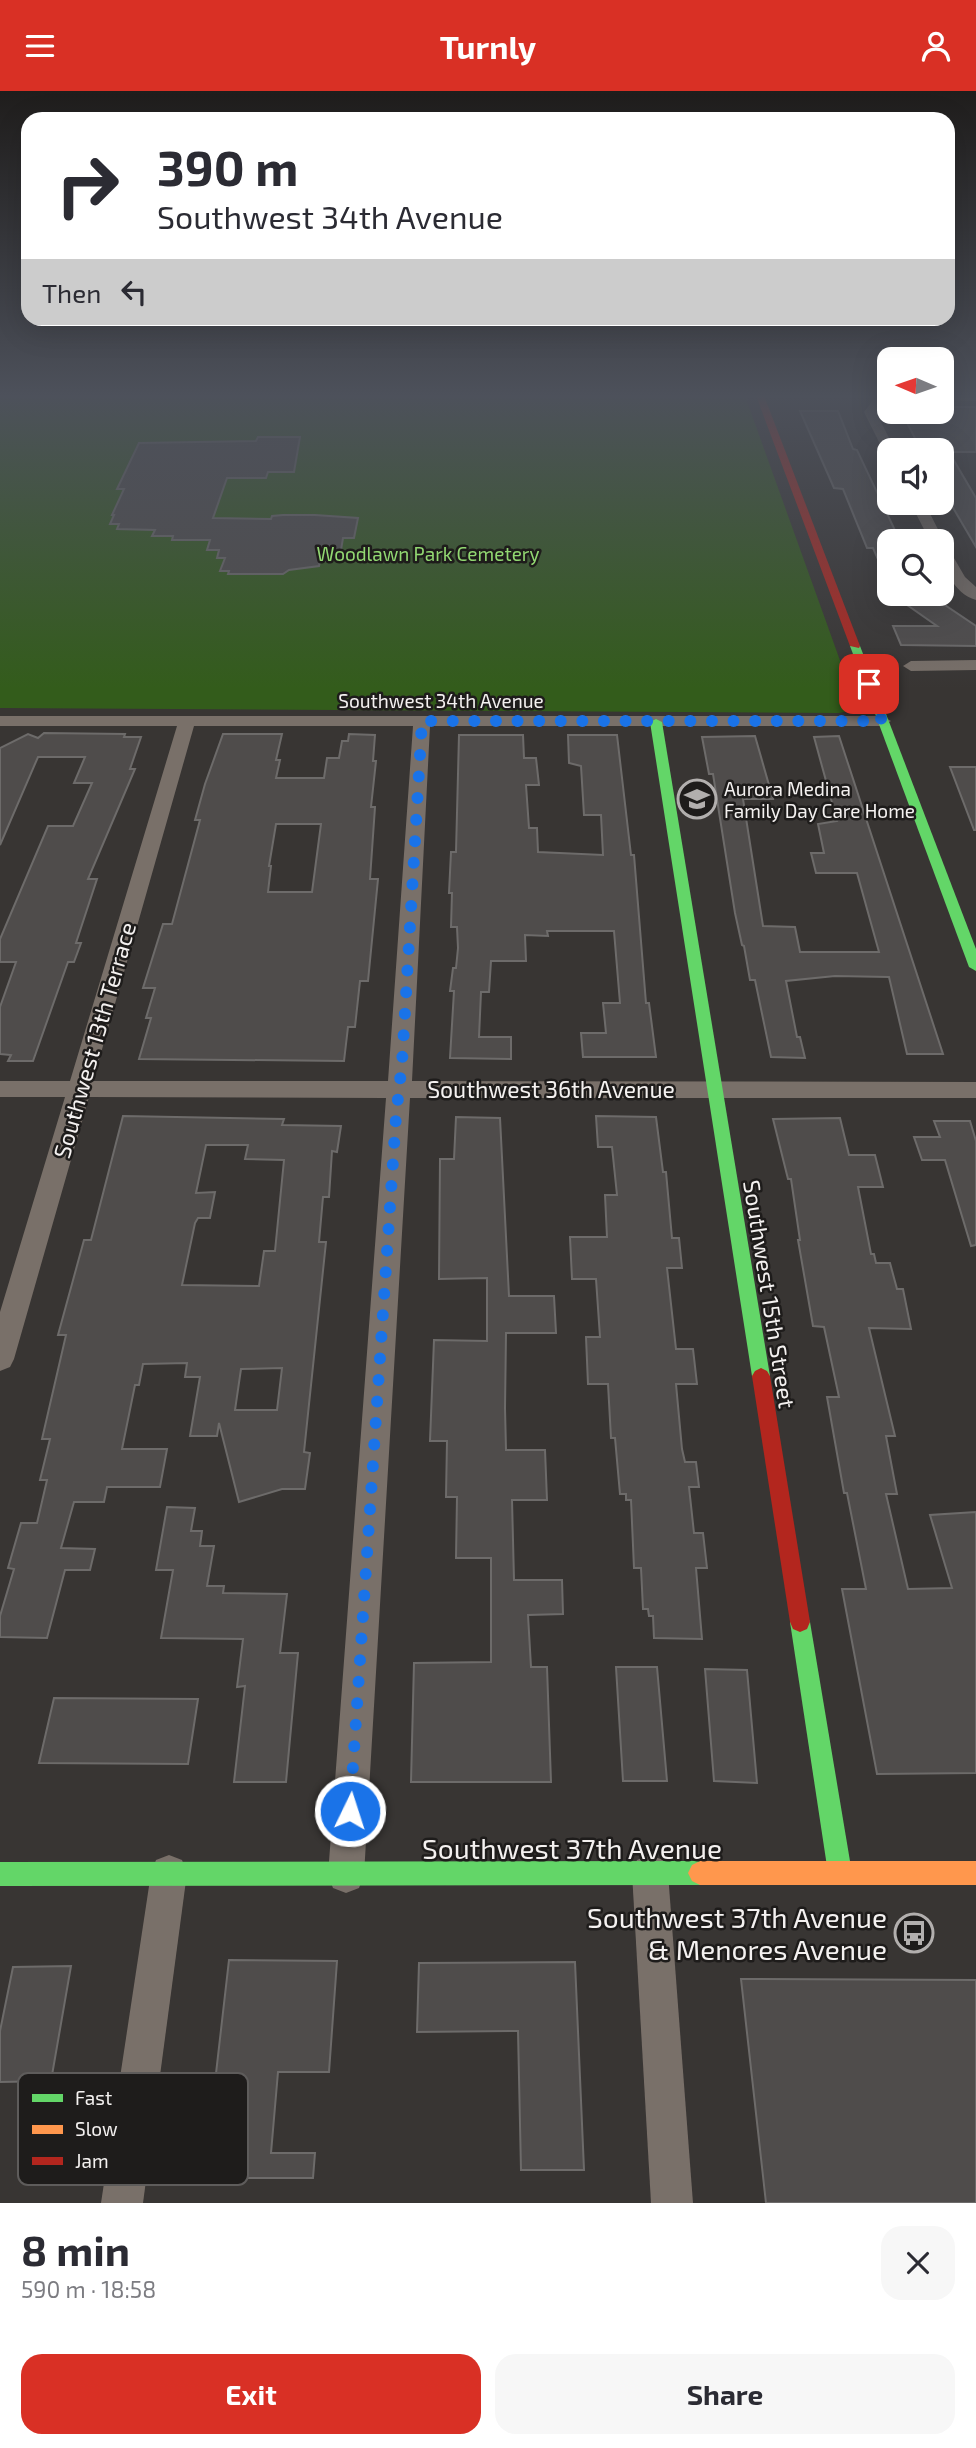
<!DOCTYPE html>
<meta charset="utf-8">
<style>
:root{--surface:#fff;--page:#f7f7f7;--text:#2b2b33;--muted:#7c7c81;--accent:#d93025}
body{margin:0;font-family:"Exo 2",sans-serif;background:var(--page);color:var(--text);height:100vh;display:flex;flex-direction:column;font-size:26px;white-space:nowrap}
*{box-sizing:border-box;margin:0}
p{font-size:23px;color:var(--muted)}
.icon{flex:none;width:38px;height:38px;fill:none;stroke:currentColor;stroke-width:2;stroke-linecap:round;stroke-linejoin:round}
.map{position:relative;height:2112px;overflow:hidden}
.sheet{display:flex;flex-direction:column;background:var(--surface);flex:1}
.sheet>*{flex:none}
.hud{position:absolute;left:21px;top:21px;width:934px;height:214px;border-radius:21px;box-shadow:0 7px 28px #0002;background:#fff;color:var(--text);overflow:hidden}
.needle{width:46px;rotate:272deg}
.tools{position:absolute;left:877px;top:256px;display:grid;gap:14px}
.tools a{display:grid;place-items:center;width:77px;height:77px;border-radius:14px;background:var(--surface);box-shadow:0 7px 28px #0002;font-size:35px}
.pin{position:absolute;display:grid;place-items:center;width:60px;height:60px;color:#fff;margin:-30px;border-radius:14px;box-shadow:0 4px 10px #0006}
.me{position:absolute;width:77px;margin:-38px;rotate:4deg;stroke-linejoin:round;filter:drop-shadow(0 0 5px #0008)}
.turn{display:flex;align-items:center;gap:24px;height:147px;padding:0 21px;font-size:32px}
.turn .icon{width:91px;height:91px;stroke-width:2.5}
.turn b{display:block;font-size:49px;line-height:60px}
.then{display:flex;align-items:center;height:66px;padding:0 21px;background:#0003;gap:14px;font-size:26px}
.round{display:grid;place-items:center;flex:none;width:74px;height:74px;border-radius:21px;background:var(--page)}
.head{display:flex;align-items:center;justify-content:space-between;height:119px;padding:0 21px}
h1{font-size:42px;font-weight:700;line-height:52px}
.button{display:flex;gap:14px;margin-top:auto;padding:14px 21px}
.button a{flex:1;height:80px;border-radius:21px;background:var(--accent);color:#fff;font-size:28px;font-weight:700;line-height:80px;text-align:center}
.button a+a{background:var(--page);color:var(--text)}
header{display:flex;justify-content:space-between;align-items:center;height:91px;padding:0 21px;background:var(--accent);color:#fff;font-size:32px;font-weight:700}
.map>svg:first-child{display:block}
.green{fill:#335c1b}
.building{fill:#4f4c4b;stroke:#6d6b6a;stroke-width:2;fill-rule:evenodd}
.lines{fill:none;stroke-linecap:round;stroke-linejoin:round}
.street{fill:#797069;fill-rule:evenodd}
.fast{fill:#63d668;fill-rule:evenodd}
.slow{fill:#ff974d;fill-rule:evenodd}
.jam{fill:#b3261e;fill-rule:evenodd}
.route{stroke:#1a73e8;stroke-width:12;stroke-dasharray:0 21.6}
.labels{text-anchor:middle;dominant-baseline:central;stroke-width:5;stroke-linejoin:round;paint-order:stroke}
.far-park-label{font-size:19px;fill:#92d872;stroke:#1e1c1b}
.far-street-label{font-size:19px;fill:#f4f1f0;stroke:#1e1c1b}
.far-poi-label{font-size:19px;fill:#f4f1f0;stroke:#1e1c1b;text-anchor:start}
.street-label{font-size:23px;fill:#f4f1f0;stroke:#1e1c1b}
.near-street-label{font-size:28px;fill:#f4f1f0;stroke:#1e1c1b}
.near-poi-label{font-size:28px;fill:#f4f1f0;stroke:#1e1c1b;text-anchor:end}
.key{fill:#1e1c1b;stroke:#5e5c5b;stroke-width:2}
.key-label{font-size:19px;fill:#f4f1f0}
</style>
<header><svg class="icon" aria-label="menu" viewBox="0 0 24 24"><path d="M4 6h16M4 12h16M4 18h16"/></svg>Turnly<svg class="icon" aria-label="person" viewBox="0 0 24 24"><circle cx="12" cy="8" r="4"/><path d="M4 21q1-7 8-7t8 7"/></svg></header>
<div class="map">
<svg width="976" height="2112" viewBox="0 0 976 2112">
<rect width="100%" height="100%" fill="#383533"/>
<polygon class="green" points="0,302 744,302 856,614 854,619 839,622 0,617"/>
<g class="building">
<polygon points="943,316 976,316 976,361 949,361 976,407 976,456 942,398 942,359 921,359 901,320 946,320"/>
<polygon points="800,320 838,320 853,358 857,359 900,450 889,450 889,493 873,457 867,457 843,398 834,397"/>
<polygon points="258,346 300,346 294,381 268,381 266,387 227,387 213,427 271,428 272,425 283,424 315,424 358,427 354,447 343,447 341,459 336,459 329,470 320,470 319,475 289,479 283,483 228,483 229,480 220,480 225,467 217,467 219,459 207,459 210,449 172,449 173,445 152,445 155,439 117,438 119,433 110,433 114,424 112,424 124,398 117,398 139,352 256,350"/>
<polygon points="890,502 927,502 976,535 976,555 901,554 893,535 937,535"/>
<polygon points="44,642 125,643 124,646 141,646 130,678 135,678 88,788 97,788 76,852 81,852 74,871 68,871 33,970 8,970 11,964 0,963 0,916 16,871 0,871 0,848 48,735 73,735 92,692 74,692 85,666 38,666 0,754 0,657 28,643 38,647"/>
<path d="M223,643h59l-6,26h4l-4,18h48l3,-20h12l3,-17h6l1,-7 26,1 -2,26h3l-5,46h4l-5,72h8l-10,102h-8l-5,46h-7l-4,34 -205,-2 12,-41h-5l9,-30h-12l20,-64h9l28,-104h-5l10,-36zM276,733h45l-9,68h-44l3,-26h-2z"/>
<polygon points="459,644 523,644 524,667 536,667 539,694 526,694 529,737 537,737 538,761 603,764 601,724 584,724 581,675 569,672 568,644 617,644 631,764 634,764 646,912 649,912 656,966 583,966 581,942 606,942 603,912 620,912 614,840 547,840 548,845 525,844 526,870 491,870 489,901 481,901 479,946 511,946 511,968 450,967 454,900 450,900 453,877 456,877 458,857 457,836 451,836 452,802 449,802 451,761 456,761"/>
<polygon points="755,645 773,708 743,708 763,835 795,836 800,861 879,861 857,782 816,782 811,762 824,762 818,733 837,730 814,646 839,645 943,963 907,963 889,886 835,885 786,890 797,946 800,946 805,967 771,966 755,889 750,889 744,855 742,854 735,822 713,683 709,683 702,646"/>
<polygon points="950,676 976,676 976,739 974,739"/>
<path d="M123,1025l161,3 -2,6 59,1 -4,26 -5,-1 -3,46h-6l-4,45h7l-22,210 6,1 -5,36h-23l-43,13 -20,-79 -2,13h-27l10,-59h-15l2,-14 -44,1 -4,21h-4l-13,64h45l-7,38h-53l-3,15h-30l-13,46 34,1 -5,21h-25l-18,68 -47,-1v-21l14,-47 -6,-1 13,-45h16l10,-43h-7l10,-41h-8l24,-104h-8l26,-95h7zM206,1054h42l-3,14 39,1 -9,91h-11l-5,35 -77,-1 13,-62 3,-5h12l5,-26 -19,1zM282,1277l-5,42h-42l6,-41z"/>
<polygon points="596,1025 656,1026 663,1081 666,1081 672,1147 679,1147 682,1177 667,1177 676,1258 693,1258 697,1293 676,1293 682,1358 685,1371 696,1371 699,1396 689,1396 694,1442 703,1442 707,1477 696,1477 702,1548 654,1547 653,1525 649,1525 648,1518 643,1518 641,1477 634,1477 631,1409 626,1409 626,1403 620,1403 615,1347 611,1347 608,1293 588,1293 586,1246 600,1246 596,1188 572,1188 570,1146 607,1146 605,1104 617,1104 612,1056 598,1056"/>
<polygon points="456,1026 500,1027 509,1205 554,1205 556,1242 506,1242 505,1317 506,1359 545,1359 547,1409 512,1409 514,1489 562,1489 563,1523 528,1524 531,1576 547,1576 551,1691 411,1691 414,1572 491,1571 491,1467 456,1467 457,1406 446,1406 447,1350 430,1350 434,1249 487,1250 487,1187 439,1188 440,1068 454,1068"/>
<polygon points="840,1027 849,1064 875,1064 883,1096 858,1096 871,1163 874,1163 876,1172 890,1172 897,1198 903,1198 911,1238 869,1237 895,1345 886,1345 897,1403 886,1403 908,1498 952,1497 930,1424 976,1421 976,1682 877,1683 842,1498 866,1498 847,1402 844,1402 827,1306 839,1306 824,1236 813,1235 798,1149 800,1149 791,1088 788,1088 773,1028"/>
<polygon points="934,1030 970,1030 976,1050 976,1154 971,1155 945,1069 922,1069 914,1046 940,1046"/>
<polygon points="167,1416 195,1417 191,1440 202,1440 200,1455 214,1455 207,1495 224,1495 223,1502 287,1503 280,1562 298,1562 286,1691 234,1691 245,1595 237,1596 243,1548 161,1547 173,1479 156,1479"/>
<polygon points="616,1576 657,1576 667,1690 623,1690"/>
<polygon points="705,1578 747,1579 757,1692 714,1690"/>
<polygon points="54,1607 198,1608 188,1673 39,1672"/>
<polygon points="229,1869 337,1870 329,1981 278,1981 271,2062 315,2062 313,2087 204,2087"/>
<polygon points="575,1871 584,2079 521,2079 518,1940 417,1941 419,1872"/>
<polygon points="71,1875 51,1990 0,1991 0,1940 13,1876"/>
<polygon points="741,1888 976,1889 976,2112 766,2112"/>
</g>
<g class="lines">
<g class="street">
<polygon points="976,302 976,310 942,309 942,302"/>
<polygon points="889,304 889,312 881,315 876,321 895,359 889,359 889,363 883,359 864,321 873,309"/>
<polygon points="910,411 924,411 944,450 942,453 942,450 930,450"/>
<path d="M942,454l5,1 18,31 11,10v13c-22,-6 -36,-35 -34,-55z"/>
<polygon points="976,569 976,579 911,580 903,575 911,570"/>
<path d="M0,625h882l9,5 -9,5h-452l-18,355 564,1v16h-566l-46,777 -5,13 -13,5 -13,-5 -5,-13 58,-777 -297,-1 -75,262 -4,8 -10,4v-59l65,-215h-65v-16h70l107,-355h-177zM194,635h219l-25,355h-295z"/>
<polygon points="169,1764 182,1769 187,1782 143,2112 101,2112 151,1782 156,1769"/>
<polygon points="650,1764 663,1769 668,1782 693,2112 651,2112 632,1782 637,1769"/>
</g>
<g class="fast">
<polygon points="851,553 860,555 976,858 976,880 969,876 850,555"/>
<polygon points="656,628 662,631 770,1285 767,1290 761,1293 755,1290 752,1285 650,631"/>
<polygon points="800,1521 807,1524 810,1531 852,1782 848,1790 840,1794 832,1790 828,1782 790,1531 793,1524"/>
<polygon points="700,1770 708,1774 712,1782 708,1790 700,1794 0,1795 0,1771"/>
</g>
<polygon class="slow" points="700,1770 976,1770 976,1794 700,1794 692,1790 688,1782 692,1774"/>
<g class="jam">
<polygon points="755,302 763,302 860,555 859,557 850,555"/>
<polygon points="761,1277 767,1280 770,1285 810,1531 807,1538 800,1541 793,1538 790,1531 752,1285 755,1280"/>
</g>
</g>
<linearGradient id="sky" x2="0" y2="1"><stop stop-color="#1f1d1c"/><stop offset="0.51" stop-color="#4d515b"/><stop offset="1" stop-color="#4d515b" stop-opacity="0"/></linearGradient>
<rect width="976" height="598" fill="url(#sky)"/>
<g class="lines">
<polyline class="route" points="350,1720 396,1025 402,972 422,630 882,630 869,593"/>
</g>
<defs>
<symbol id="school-ring" viewBox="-11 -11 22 22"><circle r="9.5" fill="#1e1c1b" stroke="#b2afae" stroke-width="1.5"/><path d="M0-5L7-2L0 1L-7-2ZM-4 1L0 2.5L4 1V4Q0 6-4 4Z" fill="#b2afae"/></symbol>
<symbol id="bus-ring" viewBox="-11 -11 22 22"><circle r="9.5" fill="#1e1c1b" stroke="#b2afae" stroke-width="1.5"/><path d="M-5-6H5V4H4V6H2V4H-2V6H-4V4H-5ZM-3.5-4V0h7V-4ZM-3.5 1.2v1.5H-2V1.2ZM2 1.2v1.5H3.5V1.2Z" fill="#b2afae"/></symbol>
</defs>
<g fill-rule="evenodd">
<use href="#school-ring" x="675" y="686" width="44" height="44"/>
<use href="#bus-ring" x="892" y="1820" width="44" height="44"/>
</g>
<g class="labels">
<g class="far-park-label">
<text x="428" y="462">Woodlawn Park Cemetery</text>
</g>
<g class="far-street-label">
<text x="441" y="609">Southwest 34th Avenue</text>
</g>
<g class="far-poi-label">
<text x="724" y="697">Aurora Medina<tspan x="724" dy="22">Family Day Care Home</tspan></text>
</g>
<g class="street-label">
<text transform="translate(94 949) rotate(-74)">Southwest 13th Terrace</text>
<text x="551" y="998">Southwest 36th Avenue</text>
<text transform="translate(770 1203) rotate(81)">Southwest 15th Street</text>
</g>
<g class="near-street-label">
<text x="572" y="1757">Southwest 37th Avenue</text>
</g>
<g class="near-poi-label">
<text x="887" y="1826">Southwest 37th Avenue<tspan x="887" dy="32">&amp; Menores Avenue</tspan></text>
</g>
</g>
<rect x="18" y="1982" width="230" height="112" rx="10" class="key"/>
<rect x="32" y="2003" width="31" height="8" fill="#63d668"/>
<rect x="32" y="2034" width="31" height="9" fill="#ff974d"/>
<rect x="32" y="2066" width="31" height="8" fill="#b3261e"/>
<g class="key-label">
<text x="75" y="2014">Fast</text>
<text x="75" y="2045">Slow</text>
<text x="75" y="2077">Jam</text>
</g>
</svg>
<div class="tools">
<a><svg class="needle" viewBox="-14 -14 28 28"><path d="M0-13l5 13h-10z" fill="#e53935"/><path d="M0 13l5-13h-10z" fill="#7c7c81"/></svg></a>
<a><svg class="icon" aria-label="sound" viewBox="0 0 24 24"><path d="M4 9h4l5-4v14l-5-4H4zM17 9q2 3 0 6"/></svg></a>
<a><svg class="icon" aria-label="search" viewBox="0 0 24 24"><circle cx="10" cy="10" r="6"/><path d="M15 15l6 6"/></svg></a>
</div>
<div class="pin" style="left:869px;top:593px;background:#d93025"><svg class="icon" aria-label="arrive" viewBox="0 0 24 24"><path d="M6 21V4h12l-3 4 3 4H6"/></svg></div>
<svg class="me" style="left:350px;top:1720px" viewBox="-20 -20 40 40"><circle r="17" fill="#1a73e8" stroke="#fff" stroke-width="3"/><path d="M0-11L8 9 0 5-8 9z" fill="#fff"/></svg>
<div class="hud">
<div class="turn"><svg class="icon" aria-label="right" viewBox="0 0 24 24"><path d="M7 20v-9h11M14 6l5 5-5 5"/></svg><div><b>390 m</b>Southwest 34th Avenue</div></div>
<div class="then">Then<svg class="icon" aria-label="left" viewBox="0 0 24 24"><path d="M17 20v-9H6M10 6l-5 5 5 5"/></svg></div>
</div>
</div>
<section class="sheet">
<div class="head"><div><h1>8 min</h1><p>590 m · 18:58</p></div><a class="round"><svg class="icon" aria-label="close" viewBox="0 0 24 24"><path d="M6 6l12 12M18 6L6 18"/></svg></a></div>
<div class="button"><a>Exit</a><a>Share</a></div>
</section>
